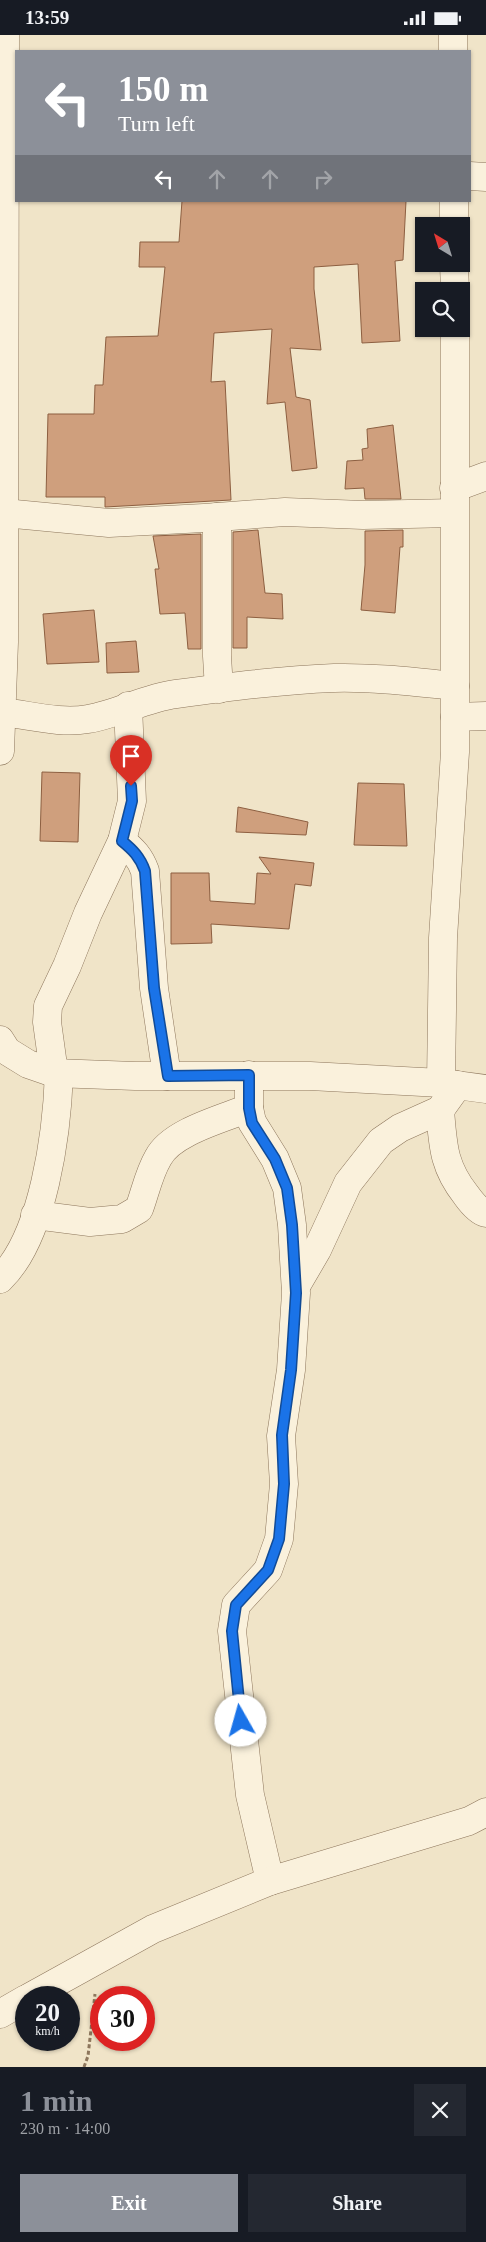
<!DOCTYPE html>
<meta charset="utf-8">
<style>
:root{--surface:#171b24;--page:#242831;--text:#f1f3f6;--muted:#9ea1a6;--accent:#8c9099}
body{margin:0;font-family:"Times New Roman",serif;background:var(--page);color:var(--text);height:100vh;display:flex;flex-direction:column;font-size:19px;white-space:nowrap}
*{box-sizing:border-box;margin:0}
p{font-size:16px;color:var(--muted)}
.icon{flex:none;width:28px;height:28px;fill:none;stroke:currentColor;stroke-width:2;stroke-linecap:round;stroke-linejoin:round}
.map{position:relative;height:2032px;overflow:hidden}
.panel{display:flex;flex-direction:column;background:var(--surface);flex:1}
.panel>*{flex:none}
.top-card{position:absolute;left:15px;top:15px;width:456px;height:152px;border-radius:0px;box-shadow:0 1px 4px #0004;background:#8c9099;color:#fff;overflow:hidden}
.needle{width:32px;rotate:322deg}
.controls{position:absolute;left:415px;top:182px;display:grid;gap:10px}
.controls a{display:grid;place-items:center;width:55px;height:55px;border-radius:0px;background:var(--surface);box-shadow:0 1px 4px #0004;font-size:25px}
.speed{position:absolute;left:15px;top:1951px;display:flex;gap:10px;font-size:25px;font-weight:700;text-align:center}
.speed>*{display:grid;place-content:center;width:65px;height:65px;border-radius:50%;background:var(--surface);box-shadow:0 1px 4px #0004;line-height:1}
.speed small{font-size:12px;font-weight:400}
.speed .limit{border:8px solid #d22;background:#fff;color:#111}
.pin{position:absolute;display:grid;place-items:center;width:42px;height:42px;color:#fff;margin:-51px -21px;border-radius:50% 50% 50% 0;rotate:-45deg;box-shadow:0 0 5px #0007}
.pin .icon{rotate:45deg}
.me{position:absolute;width:55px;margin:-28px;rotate:353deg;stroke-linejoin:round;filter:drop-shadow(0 0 4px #0008)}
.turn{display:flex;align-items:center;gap:18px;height:105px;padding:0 20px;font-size:22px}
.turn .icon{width:65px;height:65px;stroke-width:2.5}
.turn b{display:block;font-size:35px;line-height:42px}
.lanes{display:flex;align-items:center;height:48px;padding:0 20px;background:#0003;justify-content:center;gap:25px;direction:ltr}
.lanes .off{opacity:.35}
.round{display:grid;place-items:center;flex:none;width:52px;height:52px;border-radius:0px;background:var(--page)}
.overview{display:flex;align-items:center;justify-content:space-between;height:85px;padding:0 20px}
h1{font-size:30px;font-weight:800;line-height:38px;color:var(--accent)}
.action{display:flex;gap:10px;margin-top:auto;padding:10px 20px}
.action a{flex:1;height:58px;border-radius:0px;background:var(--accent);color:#fff;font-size:20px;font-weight:800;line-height:58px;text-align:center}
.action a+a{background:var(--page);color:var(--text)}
.status{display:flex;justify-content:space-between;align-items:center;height:35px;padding:0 25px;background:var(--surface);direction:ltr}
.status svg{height:14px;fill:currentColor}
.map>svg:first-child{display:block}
.building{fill:#cf9f7d;stroke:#8d5f41}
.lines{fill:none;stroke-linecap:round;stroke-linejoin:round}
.minor-casing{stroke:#8d765c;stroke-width:29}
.path{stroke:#8d765c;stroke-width:3;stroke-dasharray:4 2.5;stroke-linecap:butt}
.minor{stroke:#faf1dc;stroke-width:28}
.route-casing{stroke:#114b97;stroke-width:12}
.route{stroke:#1a73e8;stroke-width:9}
</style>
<div class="status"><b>13:59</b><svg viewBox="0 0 49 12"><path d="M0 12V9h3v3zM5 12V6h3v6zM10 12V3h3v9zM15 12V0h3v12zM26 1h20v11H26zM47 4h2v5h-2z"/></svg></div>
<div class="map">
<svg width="486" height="2032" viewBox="0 0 486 2032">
<rect width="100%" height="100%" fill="#f0e4c8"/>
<g class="building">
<polygon points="182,166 406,166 403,225 395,226 400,306 362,308 358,229 314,232 314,254 321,315 290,313 296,362 310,365 317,433 292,436 285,367 267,369 272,294 214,298 211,347 225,346 231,465 105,472 105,462 46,462 48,379 94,379 95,350 103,350 106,302 158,301 165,232 139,232 140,207 179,207"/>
<polygon points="393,390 401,464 365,464 364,453 345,454 347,426 363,425 362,414 368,413 367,394"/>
<polygon points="258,495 265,558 282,559 283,584 247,582 247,613 233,613 233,497"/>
<polygon points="403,495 403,512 400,512 395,578 361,575 365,530 365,496"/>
<polygon points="201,499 201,614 188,614 185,578 160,579 155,534 159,534 153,501"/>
<polygon points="94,575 99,627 47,629 43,579"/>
<polygon points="136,606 139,637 107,638 106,608"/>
<polygon points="42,737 80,738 78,807 40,806"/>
<polygon points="358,748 404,749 407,811 354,810"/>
<polygon points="238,772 308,787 306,800 236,797"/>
<polygon points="259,822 314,828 311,851 295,849 289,894 211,889 212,908 171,909 171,838 209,838 210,866 255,869 257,838 271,839"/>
</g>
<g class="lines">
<defs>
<g id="minor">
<polyline points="453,0 453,16"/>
<polyline points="470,141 486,142"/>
<polyline points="454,166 454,191"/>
<polyline points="454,229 455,256"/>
<polyline points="454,453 486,441"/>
<polyline points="4,478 109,488 204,483 285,477 363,480 454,478"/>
<polyline points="217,482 217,621 219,654"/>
<path d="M2,677c28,3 58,12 86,7 30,-5 57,-21 88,-25 52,-7 105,-14 158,-16 40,-1 81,4 121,8"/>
<polyline points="455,682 486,681"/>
<polyline points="0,716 4,607 5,0"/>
<path d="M122,806c11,9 18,16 23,30l9,117 13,88"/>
<polyline points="0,1005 7,1016 28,1029 54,1038 135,1041 310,1041 441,1048 486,1054"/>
<polyline points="54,1038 47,987 48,971 67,931 88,878 122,806 132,766 128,671"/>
<polyline points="249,1040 249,1073 252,1087 275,1124 287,1153 292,1190 296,1258 291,1335 281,1401 284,1449 279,1504 268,1535 236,1570 232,1596 250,1760 270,1846"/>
<polyline points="441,1048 443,903 455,717 455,294"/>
<path d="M440,1075c3,35 3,56 26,85 5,7 12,16 20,18"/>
<path d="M35,1180l55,7 32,-3 17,-10c6,-16 10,-36 19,-51 13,-26 64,-39 91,-50"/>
<path d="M0,1244c44,-42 57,-147 59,-206"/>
<polyline points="296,1251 317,1215 348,1148 381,1106 400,1093 440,1075 458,1050"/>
<polyline points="30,1962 153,1894 270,1846 469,1786 486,1777"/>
<polyline points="0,1979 26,1964"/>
</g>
</defs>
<use href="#minor" class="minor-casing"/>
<polyline class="path" points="84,2032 88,2021 95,1959"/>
<use href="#minor" class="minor"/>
</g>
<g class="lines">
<defs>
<path id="route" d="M131,751l1,15 -10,40c11,9 18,16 23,30l9,117 14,88 81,-1v33l3,15 23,36 12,29 5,37 4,68 -5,77 -9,65 2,49 -5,55 -11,31 -32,35 -4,26 9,90"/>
</defs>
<use href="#route" class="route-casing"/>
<use href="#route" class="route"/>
</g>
</svg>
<div class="controls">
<a><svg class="needle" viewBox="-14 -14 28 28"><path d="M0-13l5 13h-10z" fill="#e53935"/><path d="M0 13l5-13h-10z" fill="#9ea1a6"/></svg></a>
<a><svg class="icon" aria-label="search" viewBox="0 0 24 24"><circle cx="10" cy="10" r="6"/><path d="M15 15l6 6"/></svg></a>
</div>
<div class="speed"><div>20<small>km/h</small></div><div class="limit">30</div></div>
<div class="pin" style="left:131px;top:751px;background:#d93025"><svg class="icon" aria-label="arrive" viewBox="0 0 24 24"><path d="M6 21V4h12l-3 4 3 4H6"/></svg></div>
<svg class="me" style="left:241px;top:1686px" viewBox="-20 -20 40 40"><circle r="19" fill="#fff"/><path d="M0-13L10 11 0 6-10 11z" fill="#1a73e8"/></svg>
<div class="top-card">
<div class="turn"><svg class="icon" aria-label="left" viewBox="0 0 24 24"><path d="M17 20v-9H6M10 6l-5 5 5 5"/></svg><div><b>150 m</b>Turn left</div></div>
<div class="lanes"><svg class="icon" aria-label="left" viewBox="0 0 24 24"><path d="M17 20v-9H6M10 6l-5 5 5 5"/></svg><svg class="icon off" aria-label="ahead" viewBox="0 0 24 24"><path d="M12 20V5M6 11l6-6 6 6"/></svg><svg class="icon off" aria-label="ahead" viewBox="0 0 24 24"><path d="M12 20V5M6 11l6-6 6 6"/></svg><svg class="icon off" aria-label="right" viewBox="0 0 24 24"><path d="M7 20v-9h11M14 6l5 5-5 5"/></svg></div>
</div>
</div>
<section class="panel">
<div class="overview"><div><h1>1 min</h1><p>230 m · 14:00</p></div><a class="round"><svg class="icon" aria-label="close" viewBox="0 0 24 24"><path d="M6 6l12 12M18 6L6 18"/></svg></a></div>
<div class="action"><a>Exit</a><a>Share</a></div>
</section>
